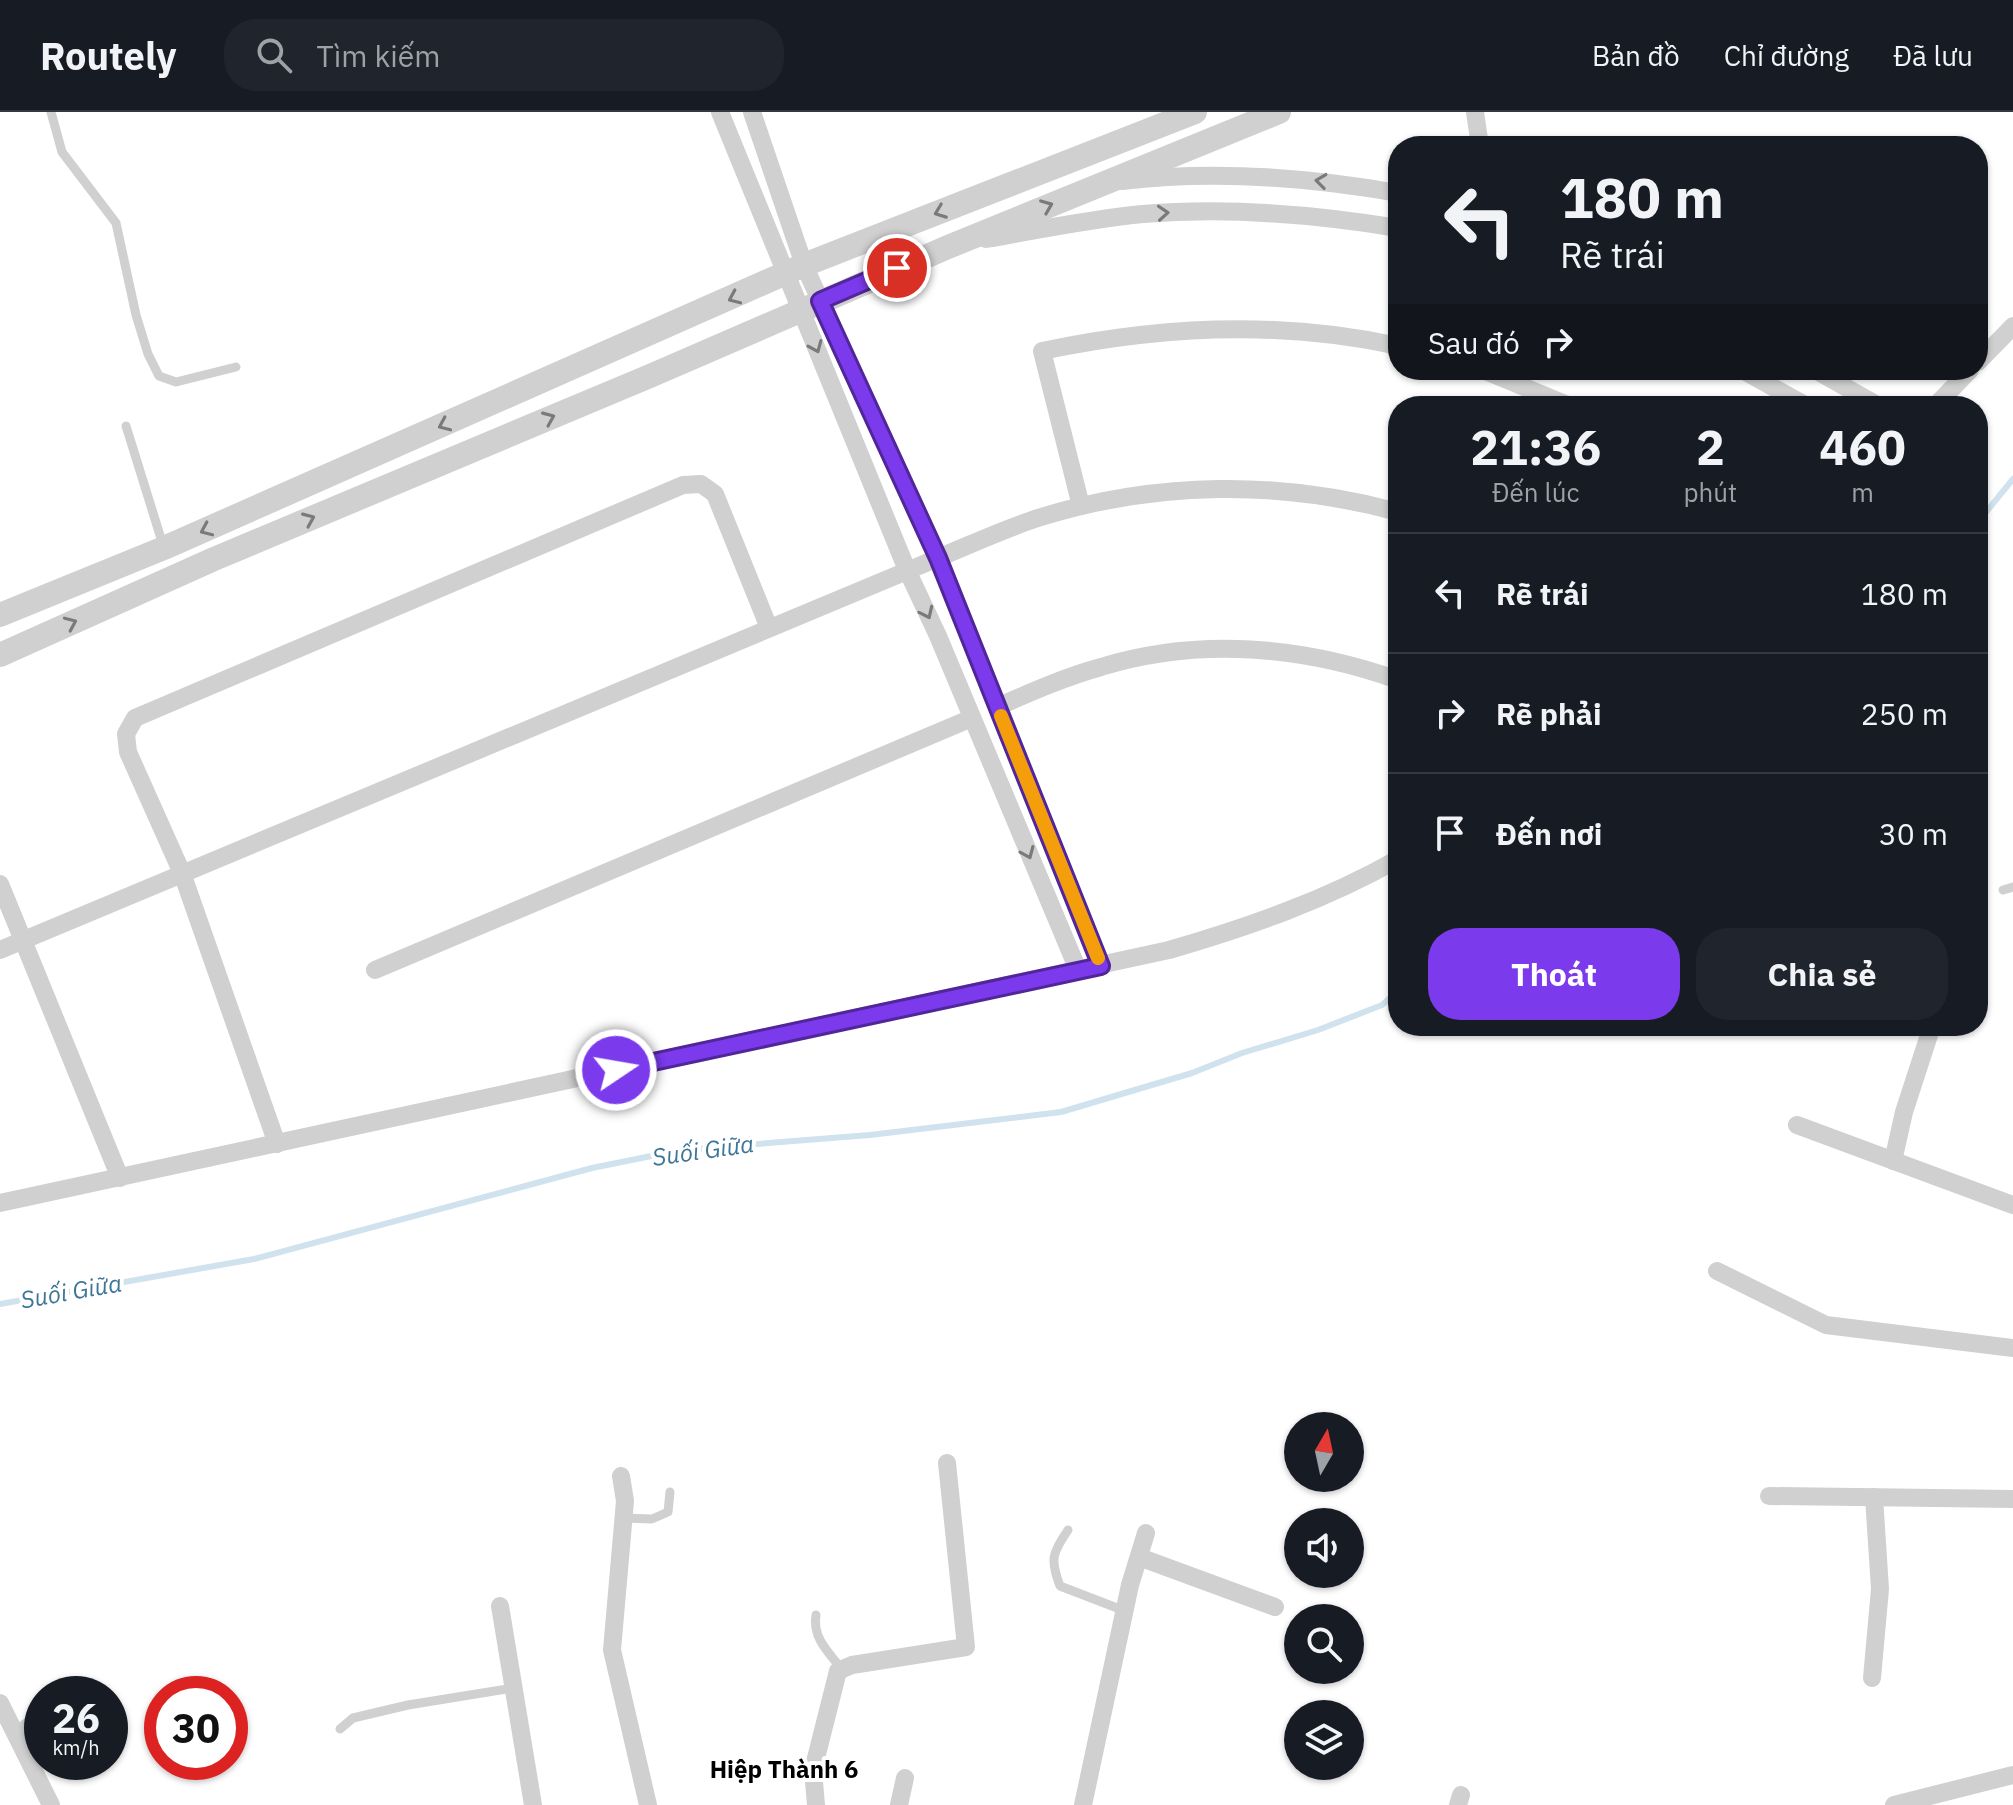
<!DOCTYPE html>
<html lang="vi">
<meta charset="utf-8">
<style>
:root{--surface:#171b24;--page:#20242c;--text:#f1f3f6;--muted:#9ea1a6;--line:#363941;--accent:#7c3aed}
body{margin:0;font-family:"IBM Plex Sans",sans-serif;background:var(--page);color:var(--text);height:100vh;display:flex;flex-direction:column;font-size:30px;white-space:nowrap}
*{box-sizing:border-box;margin:0}
p{font-size:26px;color:var(--muted)}
.icon{flex:none;width:44px;height:44px;fill:none;stroke:currentColor;stroke-width:2;stroke-linecap:round;stroke-linejoin:round}
.map{position:relative;flex:1;overflow:hidden}
.sheet{position:absolute;left:1388px;top:284px;width:600px;height:640px;display:flex;flex-direction:column;background:var(--surface);border-radius:32px;box-shadow:0 2px 6px #0004}
.sheet>*{flex:none}
.banner{position:absolute;left:1388px;top:24px;width:600px;height:244px;border-radius:32px;box-shadow:0 2px 6px #0004;background:#171b24;color:var(--text);overflow:hidden}
.needle{width:52px;rotate:9deg}
.fabs{position:absolute;left:1284px;top:1300px;display:grid;gap:16px}
.fabs a{display:grid;place-items:center;width:80px;height:80px;border-radius:50%;background:var(--surface);box-shadow:0 2px 6px #0004;font-size:40px}
.speed{position:absolute;left:24px;top:1564px;display:flex;gap:16px;font-size:40px;font-weight:700;text-align:center}
.speed>*{display:grid;place-content:center;width:104px;height:104px;border-radius:50%;background:var(--surface);box-shadow:0 2px 6px #0004;line-height:1}
.speed small{font-size:20px;font-weight:400}
.speed .limit{border:12px solid #d22;background:#fff;color:#111}
.pin{position:absolute;display:grid;place-items:center;width:68px;height:68px;color:#fff;margin:-34px;border:4px solid #fff;border-radius:50%;box-shadow:0 2px 8px #0007}
.me{position:absolute;width:88px;margin:-44px;rotate:78deg;stroke-linejoin:round;filter:drop-shadow(0 0 6px #0008)}
.turn{display:flex;align-items:center;gap:28px;height:168px;padding:0 40px;font-size:36px}
.turn .icon{width:104px;height:104px;stroke-width:2.5}
.turn b{display:block;font-size:56px;line-height:68px}
.then{display:flex;align-items:center;height:76px;padding:0 40px;background:#0003;gap:16px;font-size:30px}
.eta{display:flex;justify-content:space-evenly;align-items:center;height:136px;text-align:center}
.eta b{font-size:48px;font-weight:700;line-height:56px}
.primary-button{display:flex;gap:16px;margin-top:auto;padding:16px 40px}
.primary-button a{flex:1;height:92px;border-radius:32px;background:var(--accent);color:#fff;font-size:32px;font-weight:700;line-height:92px;text-align:center}
.primary-button a+a{background:var(--page);color:var(--text)}
ul{padding:0;list-style:none}
li{display:flex;align-items:center;gap:24px;height:120px;padding:0 40px;border-top:2px solid var(--line)}
li div{flex:1}
li b{display:block;font-size:30px}
li em{font-style:normal}
header{display:flex;align-items:center;gap:48px;box-sizing:border-box;height:112px;padding:0 40px;background:var(--surface);border-bottom:2px solid var(--line)}
header strong{font-size:38px}
nav{display:flex;gap:44px;margin-inline-start:auto;font-size:28px}
.search{width:560px;height:72px;background:var(--page);display:flex;align-items:center;gap:20px;box-sizing:border-box;padding:0 28px;border-radius:32px;color:var(--muted);font-size:30px}
.map>svg:first-child{display:block}
.lines{fill:none;stroke-linecap:round;stroke-linejoin:round}
.stream{stroke:#cfe2ee;stroke-width:6}
.service{stroke:#d0d0d0;stroke-width:9}
.minor{stroke:#d0d0d0;stroke-width:18}
.tertiary{stroke:#d0d0d0;stroke-width:24}
.oneway{stroke:#7a7a7a}
.route-casing{stroke:#51269a;stroke-width:20}
.route{stroke:#7c3aed;stroke-width:14}
.slow{stroke:#f59e0b;stroke-width:14}
.labels{text-anchor:middle;dominant-baseline:central;stroke-width:8;stroke-linejoin:round;paint-order:stroke}
.water-label{font-size:24px;font-style:italic;fill:#3f7597;stroke:#fff}
.neighbourhood-label{font-size:24px;font-weight:bold;fill:#000;stroke:#fff}
</style>
<header>
<strong>Routely</strong>
<div class="search"><svg class="icon" aria-label="search" viewBox="0 0 24 24"><circle cx="10" cy="10" r="6"/><path d="M15 15l6 6"/></svg>Tìm kiếm</div>
<nav><a>Bản đồ</a><a>Chỉ đường</a><a>Đã lưu</a></nav>
</header>
<div class="map">
<svg width="2013" height="1693" viewBox="0 0 2013 1693">
<rect width="100%" height="100%" fill="#fff"/>
<g class="lines">
<g class="stream">
<polyline points="1978,410 2013,367"/>
<polyline points="0,1192 254,1147 592,1056 681,1038 870,1023 1061,1000 1192,961 1242,941 1318,918 1382,893 1398,879"/>
</g>
<g class="service">
<polyline points="51,0 62,40 116,111 136,203 148,242 159,264 176,270 236,255"/>
<polyline points="126,314 163,433"/>
<polyline points="2003,778 2013,775"/>
<polyline points="624,1406 652,1407 668,1400 670,1380"/>
<path d="M1068,1418c-16,23 -18,30 -8,56l65,25"/>
<path d="M816,1503c-4,22 12,37 25,53"/>
<polyline points="63,1582 79,1571"/>
<polyline points="340,1617 353,1606 408,1593 513,1576"/>
<polyline points="15,1619 42,1599"/>
</g>
<g class="minor">
<polyline points="720,0 907,458 938,524 1078,858"/>
<polyline points="752,0 804,153 938,446 1101,854"/>
<polyline points="1475,0 1480,34"/>
<path d="M1122,69c92,-11 185,-4 276,12"/>
<path d="M986,127c52,-9 104,-20 157,-25 86,-7 170,0 255,14"/>
<polyline points="1978,250 2013,214"/>
<polyline points="1483,258 1570,294"/>
<polyline points="1742,258 1807,294"/>
<polyline points="1815,258 1879,294"/>
<polyline points="1935,294 1970,258"/>
<path d="M1081,394l-39,-155c118,-25 238,-31 356,-5"/>
<path d="M997,595c34,-15 68,-30 104,-40 98,-30 202,-21 297,13"/>
<polyline points="0,772 120,1066"/>
<path d="M0,838l938,-392c34,-14 68,-30 103,-41 117,-36 239,-37 357,-5"/>
<polyline points="375,858 972,606"/>
<polyline points="1797,1013 2013,1093"/>
<polyline points="277,1032 182,761 128,640 126,622 135,606 683,373 701,372 715,382 769,516"/>
<polyline points="1893,1049 1904,1000 1932,914"/>
<path d="M0,1091l1169,-253c79,-23 157,-50 229,-91"/>
<polyline points="1717,1159 1826,1213 2013,1236"/>
<polyline points="621,1364 625,1389 612,1538 648,1693"/>
<polyline points="1769,1384 2013,1387"/>
<polyline points="1139,1445 1275,1495"/>
<polyline points="500,1494 533,1693"/>
<polyline points="1872,1566 1880,1477 1874,1385"/>
<polyline points="0,1591 51,1693"/>
<polyline points="816,1693 813,1658 838,1559 852,1553 966,1535 947,1351"/>
<polyline points="899,1693 905,1666"/>
<polyline points="1083,1693 1130,1473 1146,1421"/>
<polyline points="1458,1693 1461,1683"/>
<polyline points="1894,1693 2013,1663"/>
</g>
<g class="tertiary">
<polyline points="0,503 164,436 804,153 1195,0"/>
<polyline points="0,543 214,447 650,264 948,135 1279,0"/>
</g>
</g>
<defs><path id="oneway-chevron" d="M-2-3.5L2.5 0L-2 3.5" fill="none" stroke-width="1.6" stroke-linecap="round" stroke-linejoin="round" transform="scale(2)"/></defs>
<g class="oneway">
<use href="#oneway-chevron" transform="translate(1321 69) rotate(-173)"/>
<use href="#oneway-chevron" transform="translate(1047 94) rotate(-22)"/>
<use href="#oneway-chevron" transform="translate(940 100) rotate(159)"/>
<use href="#oneway-chevron" transform="translate(1163 101) rotate(-4)"/>
<use href="#oneway-chevron" transform="translate(734 186) rotate(156)"/>
<use href="#oneway-chevron" transform="translate(816 235) rotate(67)"/>
<use href="#oneway-chevron" transform="translate(549 306) rotate(-23)"/>
<use href="#oneway-chevron" transform="translate(444 313) rotate(156)"/>
<use href="#oneway-chevron" transform="translate(309 407) rotate(-23)"/>
<use href="#oneway-chevron" transform="translate(206 418) rotate(156)"/>
<use href="#oneway-chevron" transform="translate(927 501) rotate(65)"/>
<use href="#oneway-chevron" transform="translate(71 511) rotate(-24)"/>
<use href="#oneway-chevron" transform="translate(1028 741) rotate(67)"/>
</g>
<g class="lines">
<defs>
<polyline id="route" points="616,958 1101,854 938,446 820,189 897,156"/>
</defs>
<use href="#route" class="route-casing"/>
<use href="#route" class="route"/>
<polyline class="slow" points="1001,604 1098,846"/>
</g>
<g class="labels">
<g class="water-label">
<text transform="translate(703 1038) rotate(-8)">Suối Giữa</text>
<text transform="translate(71 1179) rotate(-10)">Suối Giữa</text>
</g>
<g class="neighbourhood-label">
<text x="784" y="1657">Hiệp Thành 6</text>
</g>
</g>
</svg>
<div class="fabs">
<a><svg class="needle" viewBox="-14 -14 28 28"><path d="M0-13l5 13h-10z" fill="#e53935"/><path d="M0 13l5-13h-10z" fill="#9ea1a6"/></svg></a>
<a><svg class="icon" aria-label="sound" viewBox="0 0 24 24"><path d="M4 9h4l5-4v14l-5-4H4zM17 9q2 3 0 6"/></svg></a>
<a><svg class="icon" aria-label="search" viewBox="0 0 24 24"><circle cx="10" cy="10" r="6"/><path d="M15 15l6 6"/></svg></a>
<a><svg class="icon" aria-label="layers" viewBox="0 0 24 24"><path d="M12 4l9 5-9 5-9-5zM3 14l9 5 9-5"/></svg></a>
</div>
<div class="speed"><div>26<small>km/h</small></div><div class="limit">30</div></div>
<div class="pin" style="left:897px;top:156px;background:#d93025"><svg class="icon" aria-label="arrive" viewBox="0 0 24 24"><path d="M6 21V4h12l-3 4 3 4H6"/></svg></div>
<svg class="me" style="left:616px;top:958px" viewBox="-20 -20 40 40"><circle r="17" fill="#7c3aed" stroke="#fff" stroke-width="3"/><path d="M0-11L8 9 0 5-8 9z" fill="#fff"/></svg>
<div class="banner">
<div class="turn"><svg class="icon" aria-label="left" viewBox="0 0 24 24"><path d="M17 20v-9H6M10 6l-5 5 5 5"/></svg><div><b>180 m</b>Rẽ trái</div></div>
<div class="then">Sau đó<svg class="icon" aria-label="right" viewBox="0 0 24 24"><path d="M7 20v-9h11M14 6l5 5-5 5"/></svg></div>
</div>
<section class="sheet">
<div class="eta">
<div><b>21:36</b><p>Đến lúc</p></div>
<div><b>2</b><p>phút</p></div>
<div><b>460</b><p>m</p></div>
</div>
<ul>
<li><svg class="icon" aria-label="left" viewBox="0 0 24 24"><path d="M17 20v-9H6M10 6l-5 5 5 5"/></svg><div><b>Rẽ trái</b></div><em>180 m</em></li>
<li><svg class="icon" aria-label="right" viewBox="0 0 24 24"><path d="M7 20v-9h11M14 6l5 5-5 5"/></svg><div><b>Rẽ phải</b></div><em>250 m</em></li>
<li><svg class="icon" aria-label="arrive" viewBox="0 0 24 24"><path d="M6 21V4h12l-3 4 3 4H6"/></svg><div><b>Đến nơi</b></div><em>30 m</em></li>
</ul>
<div class="primary-button"><a>Thoát</a><a>Chia sẻ</a></div>
</section>
</div>
